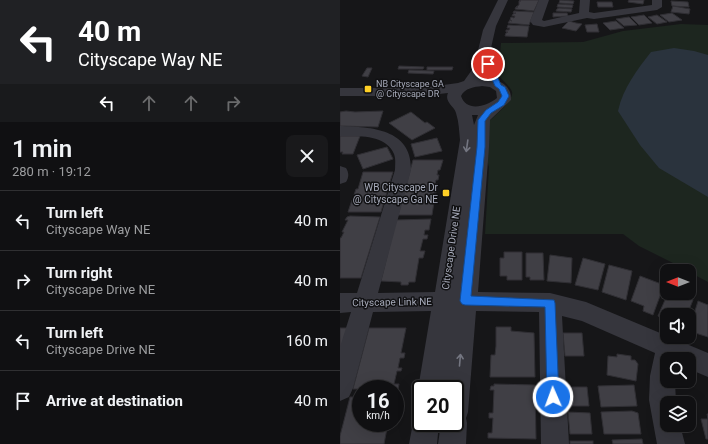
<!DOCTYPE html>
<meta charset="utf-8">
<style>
:root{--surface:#101012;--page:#19191b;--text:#f1f3f6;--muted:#9c9d9f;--line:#303032}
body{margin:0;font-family:Roboto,sans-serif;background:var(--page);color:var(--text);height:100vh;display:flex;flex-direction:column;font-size:15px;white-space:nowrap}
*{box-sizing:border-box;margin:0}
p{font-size:13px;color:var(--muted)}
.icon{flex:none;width:22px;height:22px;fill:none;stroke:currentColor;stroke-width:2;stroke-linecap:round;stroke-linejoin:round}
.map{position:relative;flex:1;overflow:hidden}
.side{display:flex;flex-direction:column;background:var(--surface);width:340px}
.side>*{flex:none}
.guide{background:#202124;color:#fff;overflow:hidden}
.needle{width:26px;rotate:270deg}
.controls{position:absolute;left:320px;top:264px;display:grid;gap:8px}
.controls a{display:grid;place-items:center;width:36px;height:36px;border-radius:8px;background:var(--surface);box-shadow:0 4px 16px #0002,0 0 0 1px var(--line);font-size:20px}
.speed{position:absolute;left:12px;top:380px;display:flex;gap:8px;font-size:20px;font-weight:700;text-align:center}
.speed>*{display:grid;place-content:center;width:52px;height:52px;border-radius:50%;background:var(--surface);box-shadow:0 4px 16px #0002,0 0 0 1px var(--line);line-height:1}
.speed small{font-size:10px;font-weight:400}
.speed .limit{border:2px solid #111;border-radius:6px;background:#fff;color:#111}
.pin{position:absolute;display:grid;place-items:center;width:34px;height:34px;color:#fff;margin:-17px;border:2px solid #fff;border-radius:50%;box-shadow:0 1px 4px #0007}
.me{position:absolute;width:44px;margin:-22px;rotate:358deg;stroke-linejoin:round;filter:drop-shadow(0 0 3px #0008)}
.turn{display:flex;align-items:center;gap:14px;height:84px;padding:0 12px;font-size:18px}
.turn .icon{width:52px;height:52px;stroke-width:2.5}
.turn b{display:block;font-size:28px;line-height:34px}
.lanes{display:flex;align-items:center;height:38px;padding:0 12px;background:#0003;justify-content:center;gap:20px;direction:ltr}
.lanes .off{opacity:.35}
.round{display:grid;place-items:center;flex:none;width:42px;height:42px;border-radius:8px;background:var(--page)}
.headline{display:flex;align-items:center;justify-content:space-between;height:68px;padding:0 12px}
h1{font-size:24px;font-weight:600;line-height:30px}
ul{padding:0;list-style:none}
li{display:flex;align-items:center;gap:12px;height:60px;padding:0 12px;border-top:1px solid var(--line)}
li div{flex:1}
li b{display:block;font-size:15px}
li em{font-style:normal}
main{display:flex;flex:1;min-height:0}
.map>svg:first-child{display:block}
.green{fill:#1d261f}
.water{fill:#2a333d}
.building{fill:#403f45;stroke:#302f34}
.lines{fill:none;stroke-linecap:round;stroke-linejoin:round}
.minor{fill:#36363d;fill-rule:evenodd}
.oneway{stroke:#747681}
.route{fill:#1a73e8;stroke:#114b97}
.poi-dot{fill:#ffd026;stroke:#111113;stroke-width:1.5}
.labels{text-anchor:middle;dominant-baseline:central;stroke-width:3;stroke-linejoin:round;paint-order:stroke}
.far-poi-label{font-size:9px;fill:#a6aab9;stroke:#111113;text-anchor:start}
.poi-label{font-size:10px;fill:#a6aab9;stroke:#111113;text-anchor:end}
.street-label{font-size:10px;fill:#a6aab9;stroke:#111113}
</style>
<main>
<section class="side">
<div class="guide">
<div class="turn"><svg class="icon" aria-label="left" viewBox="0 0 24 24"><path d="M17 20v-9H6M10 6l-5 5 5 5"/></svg><div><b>40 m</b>Cityscape Way NE</div></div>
<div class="lanes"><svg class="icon" aria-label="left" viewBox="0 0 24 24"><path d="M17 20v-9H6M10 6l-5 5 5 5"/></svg><svg class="icon off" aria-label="ahead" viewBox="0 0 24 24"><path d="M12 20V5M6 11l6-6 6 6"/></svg><svg class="icon off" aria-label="ahead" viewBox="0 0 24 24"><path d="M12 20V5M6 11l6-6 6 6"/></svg><svg class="icon off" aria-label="right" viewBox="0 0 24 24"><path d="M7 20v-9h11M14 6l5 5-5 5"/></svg></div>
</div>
<div class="headline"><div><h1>1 min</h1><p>280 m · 19:12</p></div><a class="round"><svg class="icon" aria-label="close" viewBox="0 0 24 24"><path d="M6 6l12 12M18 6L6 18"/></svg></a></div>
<ul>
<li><svg class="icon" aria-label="left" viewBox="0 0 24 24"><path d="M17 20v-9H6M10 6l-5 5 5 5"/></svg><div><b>Turn left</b><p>Cityscape Way NE</p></div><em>40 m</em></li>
<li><svg class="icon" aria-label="right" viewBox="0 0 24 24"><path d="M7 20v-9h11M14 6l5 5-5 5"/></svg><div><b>Turn right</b><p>Cityscape Drive NE</p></div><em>40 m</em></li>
<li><svg class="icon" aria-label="left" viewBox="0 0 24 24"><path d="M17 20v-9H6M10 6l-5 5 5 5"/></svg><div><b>Turn left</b><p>Cityscape Drive NE</p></div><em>160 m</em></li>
<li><svg class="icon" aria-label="arrive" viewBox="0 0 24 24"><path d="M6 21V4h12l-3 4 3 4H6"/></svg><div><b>Arrive at destination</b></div><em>40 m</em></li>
</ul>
</section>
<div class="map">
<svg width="368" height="444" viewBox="0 0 368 444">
<rect width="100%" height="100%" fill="#161618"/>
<path class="green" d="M341,24l27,1v257l-19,-10v-1l-50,-25 -16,-12h-138l4,-67 -3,-10 1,-34c6,-6 27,-22 25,-31 -2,-6 -10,-12 -14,-17l3,-32 82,-1 40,-11z"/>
<path class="water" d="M334,48l20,3 14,4v142l-49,-29 -19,-23 -22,-34c5,-23 19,-41 33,-59z"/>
<g class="building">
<polygon points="179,0 199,0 194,11 175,9 176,7 178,7 176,7 179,5 179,1 181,1"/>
<polygon points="220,0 234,1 233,4 219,3"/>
<polygon points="289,0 304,0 303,4 288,2"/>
<polygon points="331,1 348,2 349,7 332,6"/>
<polygon points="257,2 272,2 273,7 258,7"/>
<polygon points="218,4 233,5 232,8 217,7"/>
<polygon points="333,6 350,9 349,14 331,12"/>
<polygon points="219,8 232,9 231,12 216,11 217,9"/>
<polygon points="174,11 194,12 189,25 168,23 170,20 172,21 170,20 171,17 174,18 175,16 172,16 173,14 176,13 173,13"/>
<polygon points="213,13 227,13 228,16 213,17"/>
<polygon points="332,13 342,20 329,22 320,15"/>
<polygon points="304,15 312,23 299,25 291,17"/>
<polygon points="317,15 327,22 317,24 308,17"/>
<polygon points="289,17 297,25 284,26 276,19"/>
<polygon points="229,21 236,23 242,24 236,31 222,28"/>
<polygon points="276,21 284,28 270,30 263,23"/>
<polygon points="257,24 259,32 247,32 245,25"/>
<polygon points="168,25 189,26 187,37 165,36 166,33 168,32 166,32 166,30 169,30 170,28 167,28"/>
<polygon points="59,66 84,67 83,69 58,69"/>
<polygon points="87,67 113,67 112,70 87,70"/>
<polygon points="27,68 32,68 28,77 22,76"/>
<polygon points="69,70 94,71 93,74 68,73"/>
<polygon points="6,111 15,112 43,111 38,127 0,126 0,112"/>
<polygon points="71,112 85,123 87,122 95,128 72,140 49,123"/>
<polygon points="0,136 20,136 13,154 2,154 3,152 0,152"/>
<polygon points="97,138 102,151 75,157 71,144"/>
<polygon points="47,147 53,159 23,169 17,155"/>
<polygon points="73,160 103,160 100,170 98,170 97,175 99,175 98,180 96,180 95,184 98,184 96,193 93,193 92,202 94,202 92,215 58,215"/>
<polygon points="23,172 53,172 41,212 8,212 12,200 14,200 16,195 14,195 16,189 18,189"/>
<polygon points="10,216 40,217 21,278 0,278 0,238 1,238 4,232 2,232 8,220 5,220 7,217"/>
<polygon points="91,219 89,230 85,230 84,235 88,235 87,239 83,239 80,251 85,251 83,258 79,258 75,282 69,282 68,285 61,285 61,282 41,281 56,220"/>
<polygon points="164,252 182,252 182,280 167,280 167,276 160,276 160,258 164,258"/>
<polygon points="186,253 203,253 204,280 190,280 190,277 186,277"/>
<polygon points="210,255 232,258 231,283 207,281"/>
<polygon points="243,258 265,264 258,290 235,285"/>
<polygon points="269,265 292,271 286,300 262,292"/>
<polygon points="300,276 324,285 313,315 303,311 304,306 291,301"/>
<polygon points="328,293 340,293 352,298 353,300 347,315 327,315 327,320 318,316"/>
<polygon points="358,301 368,305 368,337 349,331"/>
<polygon points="156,327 171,327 171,331 194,333 195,377 150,377 151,355 155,355 156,346"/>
<polygon points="0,328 8,328 0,353"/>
<polygon points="29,328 66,328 61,353 65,353 64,358 60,358 58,368 62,368 61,371 57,371 54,384 59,384 58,389 13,389"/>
<polygon points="223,333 242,333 244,356 225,356"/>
<polygon points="277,354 291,356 291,360 295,360 298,364 296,381 267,375 268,356 277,357"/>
<polygon points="154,384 195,385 196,439 148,438 148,433 152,433 153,418 149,418 149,413 153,413 154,390 150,390 151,386 154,386"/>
<polygon points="294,385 297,406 261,407 258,386"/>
<polygon points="227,387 247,387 249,406 228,406"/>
<polygon points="10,397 21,397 21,423 48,423 44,444 0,444 0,436"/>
<polygon points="292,411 298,413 301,434 264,434 261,412"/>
<polygon points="228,412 250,413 252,434 230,434"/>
<polygon points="367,414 368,414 368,439 366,439 361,419 368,419"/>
<polygon points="302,439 303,444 273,444 272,440"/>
<rect x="230" y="441" width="23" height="3"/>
</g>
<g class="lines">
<g class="minor">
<path d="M158,0h10l-12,26 -8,35 -7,17c14,0 31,5 30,22l-21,20 -1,27 -11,145 72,1 36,9 122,51v24l-19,-8v-10h-22v22h8l1,22h-9v22h13l5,19h-28l-8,-44 1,-24 5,-23 -73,-32 -20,-5 7,128h-28l-2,-132 -63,-1 -8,101 -2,6 1,5 -1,21h-28l3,-21h14v-34h-11l8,-65 -8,65h-23v7l-3,-7 13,-78 -58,1 -20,76 -4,9 -9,4v-54l11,-35 -11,1v-20h17l38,-123c0,-5 1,-11 -1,-16 -8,-20 -37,-18 -54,-18v-10c32,1 72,3 71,44l-33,123 57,-1 25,-152c-1,-9 -1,-18 -4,-27 -2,-7 -12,-11 -8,-20l-27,3h-81v-8h81l37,-5 6,-2 10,-14 9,-37zM142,86l8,1 6,4 1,7c-11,9 -31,14 -36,-2 4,-8 13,-9 21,-10zM132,115h6l-4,10z"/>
<polygon points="199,0 209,0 202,20 204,21 239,13 240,0 250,0 249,12 254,13 312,5 312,0 322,0 322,7 317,10 254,19 247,18 204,27 193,25 190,21"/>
<path d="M0,166l6,2c3,5 3,9 0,14l-6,2z"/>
<polygon points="81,412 81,423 99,423 97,444 69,444 73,423 77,414"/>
</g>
</g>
<defs><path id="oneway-shaft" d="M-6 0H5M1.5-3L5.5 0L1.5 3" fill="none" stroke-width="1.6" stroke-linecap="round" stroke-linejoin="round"/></defs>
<g class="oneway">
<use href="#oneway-shaft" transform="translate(127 146) rotate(98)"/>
<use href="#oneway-shaft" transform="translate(120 360) rotate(-85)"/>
</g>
<polygon class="route" points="146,63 151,63 161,85 165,87 169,96 164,105 151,113 145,121 145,147 131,296 214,300 215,303 219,397 217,401 213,403 209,401 207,397 205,307 125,305 122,304 120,301 137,147 138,120 146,110 158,102 162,96 159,89 155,86 145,64"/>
<g class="poi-dot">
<rect x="24" y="85" width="8" height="8" rx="2"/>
<rect x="102" y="189" width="8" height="8" rx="2"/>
</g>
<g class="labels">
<g class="far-poi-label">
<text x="36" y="84">NB Cityscape GA<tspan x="36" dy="10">@ Cityscape DR</tspan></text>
</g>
<g class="poi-label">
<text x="98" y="187">WB Cityscape Dr<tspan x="98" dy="12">@ Cityscape Ga NE</tspan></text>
</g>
<g class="street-label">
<text transform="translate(111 248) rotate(-82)">Cityscape Drive NE</text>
<text transform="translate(52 302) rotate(-1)">Cityscape Link NE</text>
</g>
</g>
</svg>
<div class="controls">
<a><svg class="needle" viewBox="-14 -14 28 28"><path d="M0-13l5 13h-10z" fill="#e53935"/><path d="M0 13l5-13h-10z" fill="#9c9d9f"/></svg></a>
<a><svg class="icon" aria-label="sound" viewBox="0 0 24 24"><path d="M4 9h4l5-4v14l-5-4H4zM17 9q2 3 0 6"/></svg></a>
<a><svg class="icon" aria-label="search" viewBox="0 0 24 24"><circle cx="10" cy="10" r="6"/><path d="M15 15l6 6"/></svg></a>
<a><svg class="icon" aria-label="layers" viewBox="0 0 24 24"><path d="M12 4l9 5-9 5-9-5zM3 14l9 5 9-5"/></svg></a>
</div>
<div class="speed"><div>16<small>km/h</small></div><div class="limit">20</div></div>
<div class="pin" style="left:148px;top:64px;background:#d93025"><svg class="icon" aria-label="arrive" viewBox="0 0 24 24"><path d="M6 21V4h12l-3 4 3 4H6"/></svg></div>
<svg class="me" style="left:213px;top:397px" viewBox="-20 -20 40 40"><circle r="17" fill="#1a73e8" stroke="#fff" stroke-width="3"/><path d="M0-11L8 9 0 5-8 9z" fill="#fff"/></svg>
</div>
</main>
